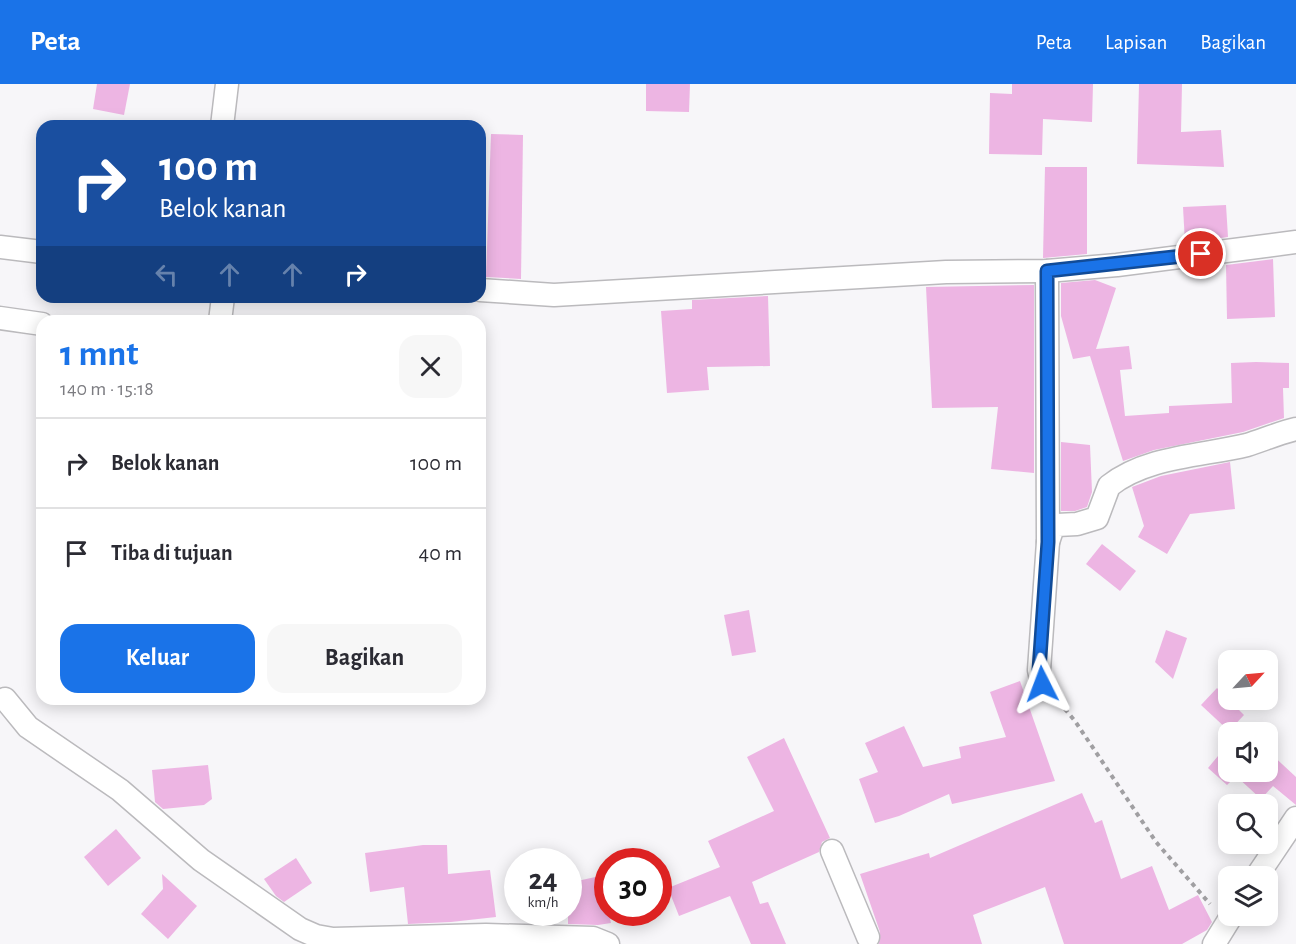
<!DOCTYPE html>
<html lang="id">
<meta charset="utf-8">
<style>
:root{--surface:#fff;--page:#f7f7f7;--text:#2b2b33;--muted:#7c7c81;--line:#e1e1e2;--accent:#1a73e8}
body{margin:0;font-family:"Alegreya Sans",sans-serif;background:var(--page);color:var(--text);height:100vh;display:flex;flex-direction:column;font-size:22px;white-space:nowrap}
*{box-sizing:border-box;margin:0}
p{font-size:20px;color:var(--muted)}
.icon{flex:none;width:33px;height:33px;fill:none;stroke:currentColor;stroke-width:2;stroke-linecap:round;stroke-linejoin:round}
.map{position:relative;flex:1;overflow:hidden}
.drawer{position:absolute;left:36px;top:231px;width:450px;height:390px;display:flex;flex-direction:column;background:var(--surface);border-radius:18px;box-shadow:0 3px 15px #0003}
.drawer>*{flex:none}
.hud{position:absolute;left:36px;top:36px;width:450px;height:183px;border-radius:18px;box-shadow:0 3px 15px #0003;background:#1a4fa0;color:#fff;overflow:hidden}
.needle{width:39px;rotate:64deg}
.tools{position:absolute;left:1218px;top:566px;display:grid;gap:12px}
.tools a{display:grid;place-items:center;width:60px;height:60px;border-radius:12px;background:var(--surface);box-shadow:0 3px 15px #0003;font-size:30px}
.speed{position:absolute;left:504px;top:764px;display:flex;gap:12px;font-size:30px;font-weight:700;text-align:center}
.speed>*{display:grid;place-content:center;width:78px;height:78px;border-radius:50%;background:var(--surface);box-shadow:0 3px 15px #0003;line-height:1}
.speed small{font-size:15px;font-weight:400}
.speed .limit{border:9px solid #d22;background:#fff;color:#111}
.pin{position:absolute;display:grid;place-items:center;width:51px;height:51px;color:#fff;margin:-26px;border:3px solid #fff;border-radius:50%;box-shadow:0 2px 6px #0007}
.me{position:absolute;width:66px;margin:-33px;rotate:357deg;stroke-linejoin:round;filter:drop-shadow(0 0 4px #0008)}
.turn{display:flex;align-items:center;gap:21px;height:126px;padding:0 24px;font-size:27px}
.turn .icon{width:78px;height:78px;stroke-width:2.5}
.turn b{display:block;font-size:42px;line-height:51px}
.lanes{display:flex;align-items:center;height:57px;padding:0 24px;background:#0003;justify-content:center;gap:30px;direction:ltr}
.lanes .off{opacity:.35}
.round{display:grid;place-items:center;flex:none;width:63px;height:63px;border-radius:18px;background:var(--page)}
.summary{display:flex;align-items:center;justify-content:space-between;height:102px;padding:0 24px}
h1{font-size:36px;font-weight:700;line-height:45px;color:var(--accent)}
.action{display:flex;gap:12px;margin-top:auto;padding:12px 24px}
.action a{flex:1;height:69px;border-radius:18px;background:var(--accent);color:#fff;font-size:24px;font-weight:700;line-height:69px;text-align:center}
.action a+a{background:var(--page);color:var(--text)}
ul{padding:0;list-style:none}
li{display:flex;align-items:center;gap:18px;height:90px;padding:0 24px;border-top:2px solid var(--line)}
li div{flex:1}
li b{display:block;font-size:22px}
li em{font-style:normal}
header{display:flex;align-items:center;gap:36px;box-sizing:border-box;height:84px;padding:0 30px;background:var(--accent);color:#fff}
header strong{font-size:28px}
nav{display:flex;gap:33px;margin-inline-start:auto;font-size:21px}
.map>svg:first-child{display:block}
.building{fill:#edb5e3}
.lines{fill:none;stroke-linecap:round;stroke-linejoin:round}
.street-casing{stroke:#bbbabd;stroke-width:25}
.path{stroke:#a09fa2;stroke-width:4;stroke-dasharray:4.5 4.5;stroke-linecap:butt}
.street{stroke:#fff;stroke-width:22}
.route-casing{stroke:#114b97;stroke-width:15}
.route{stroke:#1a73e8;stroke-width:10}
</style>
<header>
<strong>Peta</strong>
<nav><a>Peta</a><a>Lapisan</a><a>Bagikan</a></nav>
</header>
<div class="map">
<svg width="1296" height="860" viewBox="0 0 1296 860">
<rect width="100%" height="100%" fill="#f7f6f9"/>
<g class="building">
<polygon points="97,0 130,0 124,31 93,25"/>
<polygon points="646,0 690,0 689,28 646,27"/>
<polygon points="1012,0 1093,0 1092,38 1043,35 1042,71 989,70 990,9 1012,10"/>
<polygon points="1139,0 1182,0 1181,48 1221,46 1224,83 1137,80"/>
<polygon points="491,50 523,51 521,195 486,193"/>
<polygon points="1045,83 1087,83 1087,170 1043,174"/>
<polygon points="1226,121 1228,153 1185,159 1183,123"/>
<polygon points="1273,175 1275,233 1227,235 1226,181"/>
<polygon points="1095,196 1116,204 1096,265 1129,262 1132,285 1120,286 1125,332 1169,329 1169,322 1232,319 1231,279 1256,278 1289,279 1289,304 1283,304 1284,334 1243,348 1154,366 1123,377 1090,272 1073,275 1061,232 1061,199"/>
<polygon points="1034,201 1034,389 991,385 998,323 932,324 926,203"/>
<polygon points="768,212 770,282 707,283 709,306 667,309 661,227 692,225 692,216"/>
<polygon points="1061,358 1090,361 1092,408 1087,423 1075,427 1061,427"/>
<polygon points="1230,378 1235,425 1190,430 1167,470 1138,453 1144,442 1132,403 1161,392"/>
<polygon points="1102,460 1136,487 1120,507 1086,480"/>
<polygon points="749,526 756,568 732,572 724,531"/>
<polygon points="1166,546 1187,554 1173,595 1155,578"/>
<polygon points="1020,597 1055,697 952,720 949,710 899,732 875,739 859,695 878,688 865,659 904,642 923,683 961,674 959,663 1006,653 990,608"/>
<polygon points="1217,604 1244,631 1229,647 1201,621"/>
<polygon points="784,654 830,754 822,758 819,768 752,798 760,820 768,818 786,860 751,860 730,812 679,832 668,804 720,783 708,757 774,727 747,673"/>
<polygon points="1228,660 1228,687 1268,687 1268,667 1296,693 1296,721 1273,702 1261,715 1236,692 1227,701 1208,684"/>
<polygon points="208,681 212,715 204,721 163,725 155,718 152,686"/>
<polygon points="1082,709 1095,739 1102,736 1121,795 1152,782 1169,826 1198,811 1212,838 1207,846 1182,860 1064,860 1045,803 973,831 982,860 879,860 880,848 860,790 929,769 930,774"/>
<polygon points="116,745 141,774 108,802 84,773"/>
<polygon points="423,761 447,761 448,790 490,786 496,833 451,838 408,840 404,803 370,808 365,769"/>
<polygon points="296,774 312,799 284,818 276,812 264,795"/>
<polygon points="162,790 197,822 168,855 141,830 163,805"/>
<polygon points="600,792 611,839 598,841 568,840 568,799"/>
</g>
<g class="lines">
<defs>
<g id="street">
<polyline points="222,42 227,0"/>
<polyline points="0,163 42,168"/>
<polyline points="480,206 554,211 946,188 1047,187 1117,181 1296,158"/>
<polyline points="0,234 42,240"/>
<polyline points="220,237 223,213"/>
<path d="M1048,458l4,-12 5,-5 20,-1 20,-6 12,-32c38,-30 93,-30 138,-41 16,-5 32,-12 49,-16"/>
<polyline points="1042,600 1039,586 1048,458 1047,187"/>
<polyline points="5,615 28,643 120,706 201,776 300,845 316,852 333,855 486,851 593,854 608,860"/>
<polyline points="832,767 868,853"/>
<polyline points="1257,792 1296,734"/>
<polyline points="1214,860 1232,831"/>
</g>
</defs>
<use href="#street" class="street-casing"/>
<polyline class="path" points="1059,618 1075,637 1156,758 1210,820"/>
<use href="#street" class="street"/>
</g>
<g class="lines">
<defs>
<polyline id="route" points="1042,600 1039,586 1048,458 1047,187 1201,170"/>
</defs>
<use href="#route" class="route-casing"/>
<use href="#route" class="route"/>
</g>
</svg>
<div class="tools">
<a><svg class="needle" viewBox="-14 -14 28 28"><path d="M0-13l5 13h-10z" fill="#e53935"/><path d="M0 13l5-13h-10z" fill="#7c7c81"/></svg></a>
<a><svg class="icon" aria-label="sound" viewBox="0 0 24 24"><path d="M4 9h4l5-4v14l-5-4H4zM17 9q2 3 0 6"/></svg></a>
<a><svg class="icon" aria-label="search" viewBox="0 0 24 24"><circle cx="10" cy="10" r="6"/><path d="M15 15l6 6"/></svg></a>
<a><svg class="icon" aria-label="layers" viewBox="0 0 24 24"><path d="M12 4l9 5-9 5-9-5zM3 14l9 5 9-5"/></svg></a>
</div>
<div class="speed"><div>24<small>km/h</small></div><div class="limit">30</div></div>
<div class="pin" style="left:1201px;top:170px;background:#d93025"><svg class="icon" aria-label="arrive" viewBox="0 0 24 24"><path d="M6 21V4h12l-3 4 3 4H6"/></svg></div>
<svg class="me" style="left:1042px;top:600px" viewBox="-20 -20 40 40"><path d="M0-17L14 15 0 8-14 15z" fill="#1a73e8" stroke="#fff" stroke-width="4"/></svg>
<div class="hud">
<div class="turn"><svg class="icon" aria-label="right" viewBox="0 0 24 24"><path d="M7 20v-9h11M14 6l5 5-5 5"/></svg><div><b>100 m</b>Belok kanan</div></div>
<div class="lanes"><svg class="icon off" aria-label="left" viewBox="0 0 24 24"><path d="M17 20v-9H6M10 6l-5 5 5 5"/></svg><svg class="icon off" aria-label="ahead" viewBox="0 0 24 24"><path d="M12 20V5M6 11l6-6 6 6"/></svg><svg class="icon off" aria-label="ahead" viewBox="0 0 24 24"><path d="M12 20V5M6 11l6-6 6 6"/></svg><svg class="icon" aria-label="right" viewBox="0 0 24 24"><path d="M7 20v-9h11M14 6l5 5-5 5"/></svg></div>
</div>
<section class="drawer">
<div class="summary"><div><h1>1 mnt</h1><p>140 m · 15:18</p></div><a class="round"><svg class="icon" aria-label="close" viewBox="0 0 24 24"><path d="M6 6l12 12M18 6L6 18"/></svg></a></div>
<ul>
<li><svg class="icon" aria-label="right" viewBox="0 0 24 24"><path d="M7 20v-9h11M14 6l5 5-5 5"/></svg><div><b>Belok kanan</b></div><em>100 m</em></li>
<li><svg class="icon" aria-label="arrive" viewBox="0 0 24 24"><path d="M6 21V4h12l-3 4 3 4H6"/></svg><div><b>Tiba di tujuan</b></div><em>40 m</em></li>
</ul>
<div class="action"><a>Keluar</a><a>Bagikan</a></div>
</section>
</div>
